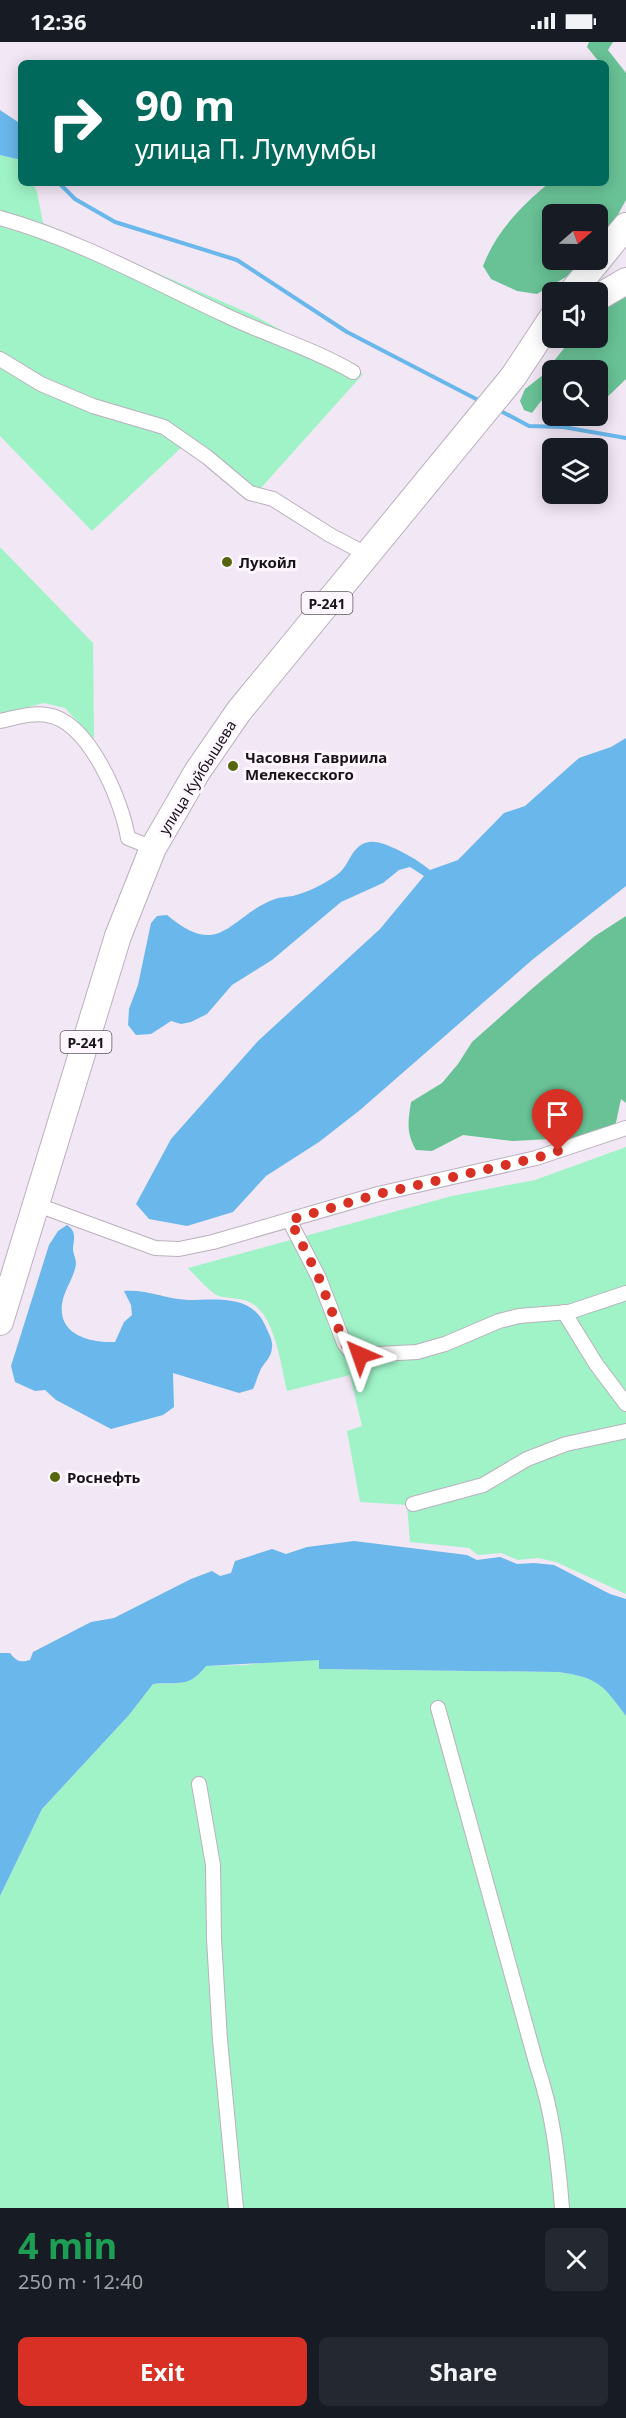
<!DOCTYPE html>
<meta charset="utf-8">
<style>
:root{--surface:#171b24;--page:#242831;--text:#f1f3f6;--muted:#9ea1a6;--accent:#d93025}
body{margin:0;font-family:"Noto Sans",sans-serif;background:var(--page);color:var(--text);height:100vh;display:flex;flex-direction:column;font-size:22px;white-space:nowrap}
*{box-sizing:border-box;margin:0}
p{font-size:20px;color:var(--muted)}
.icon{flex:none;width:33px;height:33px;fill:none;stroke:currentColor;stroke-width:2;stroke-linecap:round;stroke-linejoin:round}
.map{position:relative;height:2166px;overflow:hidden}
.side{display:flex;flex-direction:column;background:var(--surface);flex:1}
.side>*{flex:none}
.hud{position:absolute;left:18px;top:18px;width:591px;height:126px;border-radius:9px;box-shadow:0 3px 15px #0003;background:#00695c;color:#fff;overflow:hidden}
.needle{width:39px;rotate:70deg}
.controls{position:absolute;left:542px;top:162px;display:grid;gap:12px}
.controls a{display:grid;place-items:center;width:66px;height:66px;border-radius:9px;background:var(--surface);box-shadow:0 3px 15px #0003;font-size:30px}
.pin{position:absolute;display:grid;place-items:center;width:51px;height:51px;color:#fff;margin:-62px -26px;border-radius:50% 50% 50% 0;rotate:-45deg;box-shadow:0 0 6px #0007}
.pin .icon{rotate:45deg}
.me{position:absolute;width:66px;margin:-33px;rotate:317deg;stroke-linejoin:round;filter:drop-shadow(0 0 4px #0008)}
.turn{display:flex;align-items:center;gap:21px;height:126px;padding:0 18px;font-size:27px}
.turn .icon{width:78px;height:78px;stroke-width:2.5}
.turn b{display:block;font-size:42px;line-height:51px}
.round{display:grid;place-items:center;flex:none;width:63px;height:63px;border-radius:9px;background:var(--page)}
.headline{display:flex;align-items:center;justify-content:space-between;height:102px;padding:0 18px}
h1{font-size:36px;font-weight:700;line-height:45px;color:#1e9e55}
.primary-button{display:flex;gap:12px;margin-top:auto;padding:12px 18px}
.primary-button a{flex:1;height:69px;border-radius:9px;background:var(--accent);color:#fff;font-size:24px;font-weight:700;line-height:69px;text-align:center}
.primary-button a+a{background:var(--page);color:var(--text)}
.status{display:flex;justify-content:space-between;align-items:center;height:42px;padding:0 30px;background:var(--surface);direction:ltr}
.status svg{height:16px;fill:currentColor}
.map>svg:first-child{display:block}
.green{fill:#9ff3c7}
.forest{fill:#69c296}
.water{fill:#69b7eb}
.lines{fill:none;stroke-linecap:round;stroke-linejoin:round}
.stream{stroke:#69b7eb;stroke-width:4}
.street-casing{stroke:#bbb0bd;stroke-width:16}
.highway-casing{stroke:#bbb0bd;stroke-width:28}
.street{stroke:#fff;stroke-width:14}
.highway{stroke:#fff;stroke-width:26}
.route{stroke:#d93025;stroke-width:10;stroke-dasharray:0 18}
.poi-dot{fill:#56660e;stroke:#fdf6ff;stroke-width:2}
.labels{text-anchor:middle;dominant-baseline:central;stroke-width:6;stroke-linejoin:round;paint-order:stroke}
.shield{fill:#fdf6ff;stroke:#5d585e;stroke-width:1.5}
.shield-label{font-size:14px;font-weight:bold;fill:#181419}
.poi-label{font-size:15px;font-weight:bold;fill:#181419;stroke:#fdf6ff;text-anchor:start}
.street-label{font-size:15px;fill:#181419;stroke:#fdf6ff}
</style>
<div class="status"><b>12:36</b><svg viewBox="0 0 49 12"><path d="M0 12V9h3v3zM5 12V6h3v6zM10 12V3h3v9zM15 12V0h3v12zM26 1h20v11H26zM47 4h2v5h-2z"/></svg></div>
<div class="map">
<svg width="626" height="2166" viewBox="0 0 626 2166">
<rect width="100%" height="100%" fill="#f2e7f5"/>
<g class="green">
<polygon points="0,113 21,118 21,141 33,141 37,150 43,181 253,273 363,332 251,457 183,404 92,489 0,394"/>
<polygon points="0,505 93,601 94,697 65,666 44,661 0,672"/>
<path d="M626,1105v447l-70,-32 -18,-4 -20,2 -17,-7 -23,2 -9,-7 -59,-6 -3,-37 -47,-3 -13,-71 15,-5 -12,-51 -63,16c-6,-25 -12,-76 -36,-88 -11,-6 -21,-4 -32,-7 -10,-4 -23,-20 -31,-28l264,-72 83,-16z"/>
<path d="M296,1617l23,1v9l240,3c40,6 44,13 67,44v492h-626v-312l42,-87 87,-94 24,-31c25,-2 36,4 53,-18l39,-1z"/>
</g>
<g class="forest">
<path d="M589,0h24l-5,8 18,23v127l-16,29 -13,14v-29h-45v46h30l-16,17 -29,17 -20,-3 -26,-12 -8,-13c13,-34 38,-60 66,-83h57v-120h-6l-13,-16z"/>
<polygon points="626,251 626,337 597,365 597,328 552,328 552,355 541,359 532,371 524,368 520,359 525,347 543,333 572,296 597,296 597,270"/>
<path d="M626,874v187l-5,-4 -6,28 -46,15 -19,-3 -37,2 -50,-6 -31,16 -16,-1c-10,-17 -8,-29 -5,-48l31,-19 16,-19 14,-22 62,-55 61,-51z"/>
</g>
<g class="water">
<polygon points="0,68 21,82 21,118 0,113"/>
<path d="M626,696v148l-94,74 -172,150 -41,32 -53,34 -33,36 -46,14 -38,-7 -13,-15 35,-65 87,-98 122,-112 44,-53 -14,-9 -11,3 -16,13 -42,19 -69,58 -40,25 -25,29 -16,8 -10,2 -10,-3 -20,13 -15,1 -8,-10 1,-16 9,-24 13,-62 6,-7 10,-1c54,46 62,1 108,-16 5,-2 12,-2 18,-3 15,-4 32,-12 45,-22 12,-9 13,-29 31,-32 14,-3 50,18 61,28l28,-10 46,-47 21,-7 54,-48 32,-11z"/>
<path d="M67,1183c11,8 6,14 6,25 1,6 3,9 3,14 -2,14 -12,26 -14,40 -4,32 30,39 53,38l9,-20 8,-7 -1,-10 -7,-14c22,-2 42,8 64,9 28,0 63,-6 77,25 3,7 8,15 7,22 0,11 -9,16 -12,24 -3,6 -4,12 -7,18l-14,4 -66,-20 1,34 -11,8 -52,14 -55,-29 -11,-10 -10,1 -20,-9 -4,-16 38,-121 9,-14z"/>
<path d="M354,1499l113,14 10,5 23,-3 17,7 17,-1 20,2 56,29 16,5v117c-23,-31 -27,-38 -67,-44l-240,-3v-9l-113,6c-18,23 -27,15 -53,18l-24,31 -87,94 -42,87v-243h10c6,8 10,10 20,7l3,-8 58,-30 23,-4 77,-39 21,-8 8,5 11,-3 4,-12 37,-12 14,5 21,-7z"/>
</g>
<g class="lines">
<g class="stream">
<polyline points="59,141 75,157 115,180 237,218 347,290 482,360"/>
<polyline points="497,367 529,384 563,385 626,396"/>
</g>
<defs>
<g id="street">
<path d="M0,176c79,22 150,62 223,96 43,21 89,34 130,58"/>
<polyline points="0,317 41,342 93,364 164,385 207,415 250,451 273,457 330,493 366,512"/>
<path d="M0,679c15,-3 32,-9 47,-6 42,6 75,86 81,123l25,10"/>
<polyline points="35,1162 155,1206 179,1207 213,1200 378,1152 536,1116 626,1086"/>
<polyline points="289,1178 319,1236 344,1301 350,1309 360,1313 417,1310 445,1302 499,1279 519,1274 569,1270 626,1251"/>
<polyline points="564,1270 596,1322 626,1362"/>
<polyline points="413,1462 483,1443 527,1417 566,1402 626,1389"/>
<path d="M438,1666l99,358c16,46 21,93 25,142"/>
<polyline points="199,1742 213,1823 214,1897 220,1998 236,2166"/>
</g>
<g id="highway">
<polyline points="572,250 626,184"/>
<polyline points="597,256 626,239"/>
<polyline points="0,1280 118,894 153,806 197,730 239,669 513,335 552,276"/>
</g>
</defs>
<use href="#street" class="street-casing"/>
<use href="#highway" class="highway-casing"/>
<use href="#street" class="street"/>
<use href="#highway" class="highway"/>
</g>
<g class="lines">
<polyline class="route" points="360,1313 350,1309 344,1301 319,1236 290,1178 378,1152 536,1116 558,1109"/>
</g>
<g class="poi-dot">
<circle cx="227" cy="520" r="6"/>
<circle cx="233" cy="724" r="6"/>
<circle cx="55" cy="1435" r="6"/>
</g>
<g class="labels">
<g class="shield">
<rect x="301.5" y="550" width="51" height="22" rx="4.5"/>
<rect x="60.5" y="989" width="51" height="22" rx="4.5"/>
</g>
<g class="shield-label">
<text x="327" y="561">Р-241</text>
<text x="86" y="1000">Р-241</text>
</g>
<g class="poi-label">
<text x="239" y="520">Лукойл</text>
<text x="245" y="715">Часовня Гавриила<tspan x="245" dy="17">Мелекесского</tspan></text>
<text x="67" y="1435">Роснефть</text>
</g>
<g class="street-label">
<text transform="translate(197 735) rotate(-58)">улица Куйбышева</text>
</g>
</g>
</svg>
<div class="controls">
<a><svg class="needle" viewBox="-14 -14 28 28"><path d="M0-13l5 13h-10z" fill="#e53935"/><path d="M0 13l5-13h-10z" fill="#9ea1a6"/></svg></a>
<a><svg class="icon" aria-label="sound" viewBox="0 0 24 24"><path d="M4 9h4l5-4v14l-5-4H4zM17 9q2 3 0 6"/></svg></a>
<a><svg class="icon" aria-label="search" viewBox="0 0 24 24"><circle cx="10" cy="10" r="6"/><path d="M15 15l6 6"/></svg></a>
<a><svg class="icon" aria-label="layers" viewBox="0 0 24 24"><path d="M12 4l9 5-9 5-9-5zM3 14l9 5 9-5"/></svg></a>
</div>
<div class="pin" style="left:558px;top:1109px;background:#d93025"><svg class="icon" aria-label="arrive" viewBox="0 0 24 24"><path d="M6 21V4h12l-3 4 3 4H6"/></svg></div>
<svg class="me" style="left:360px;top:1313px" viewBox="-20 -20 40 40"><path d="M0-17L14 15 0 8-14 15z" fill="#d93025" stroke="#fff" stroke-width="4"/></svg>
<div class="hud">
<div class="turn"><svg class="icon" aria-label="right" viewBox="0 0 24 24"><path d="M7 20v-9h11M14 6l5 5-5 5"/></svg><div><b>90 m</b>улица П. Лумумбы</div></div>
</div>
</div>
<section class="side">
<div class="headline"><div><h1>4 min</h1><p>250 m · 12:40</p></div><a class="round"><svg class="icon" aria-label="close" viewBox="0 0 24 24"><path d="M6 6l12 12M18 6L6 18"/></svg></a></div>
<div class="primary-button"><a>Exit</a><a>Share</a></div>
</section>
